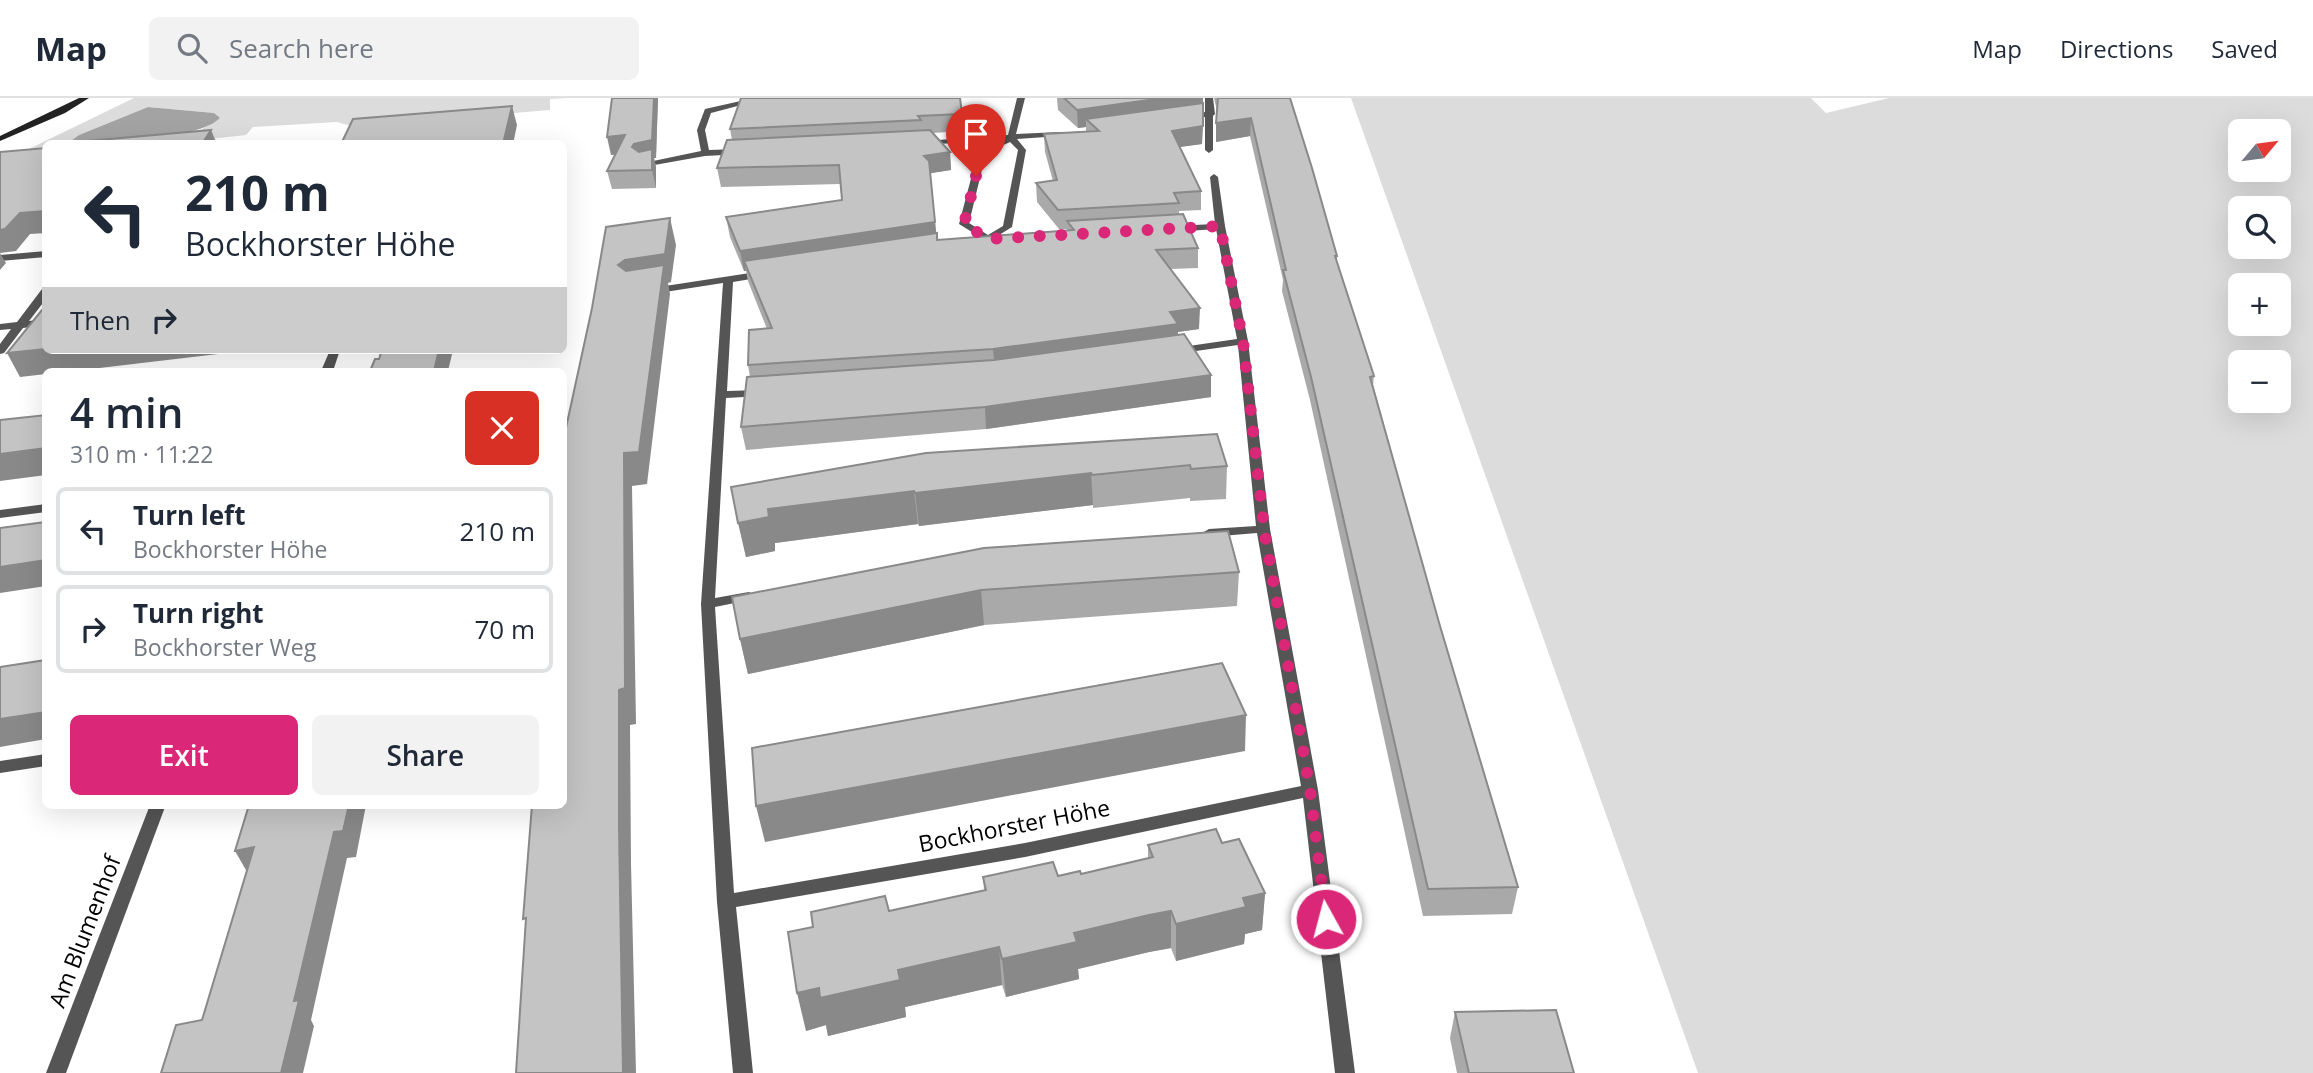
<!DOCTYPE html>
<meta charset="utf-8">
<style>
:root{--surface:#fff;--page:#f2f2f3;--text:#1f2937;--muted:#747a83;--line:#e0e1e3;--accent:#db2777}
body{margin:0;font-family:"Open Sans",sans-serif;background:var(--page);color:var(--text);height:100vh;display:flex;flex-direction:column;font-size:26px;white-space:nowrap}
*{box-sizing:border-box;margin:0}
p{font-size:23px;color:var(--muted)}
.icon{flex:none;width:38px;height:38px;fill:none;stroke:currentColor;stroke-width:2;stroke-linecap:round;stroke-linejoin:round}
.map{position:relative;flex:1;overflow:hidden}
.drawer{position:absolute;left:42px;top:270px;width:525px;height:441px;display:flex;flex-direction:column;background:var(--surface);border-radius:10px;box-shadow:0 7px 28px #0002}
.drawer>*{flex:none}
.guide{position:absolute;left:42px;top:42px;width:525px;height:214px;border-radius:10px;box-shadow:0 7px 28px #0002;background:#fff;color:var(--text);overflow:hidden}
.needle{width:46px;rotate:61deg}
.tools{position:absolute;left:2228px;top:21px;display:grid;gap:14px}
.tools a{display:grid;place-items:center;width:63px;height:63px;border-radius:10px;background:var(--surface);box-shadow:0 7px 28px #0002;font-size:35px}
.pin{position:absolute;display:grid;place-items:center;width:60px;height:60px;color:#fff;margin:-72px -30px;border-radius:50% 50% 50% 0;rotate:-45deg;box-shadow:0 0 7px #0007}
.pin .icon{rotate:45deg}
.me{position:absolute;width:77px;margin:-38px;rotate:353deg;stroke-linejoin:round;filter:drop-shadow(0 0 5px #0008)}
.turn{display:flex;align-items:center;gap:24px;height:147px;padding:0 28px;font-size:32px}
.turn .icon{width:91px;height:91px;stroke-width:2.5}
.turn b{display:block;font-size:49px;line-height:60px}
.then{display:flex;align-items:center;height:66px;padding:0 28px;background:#0003;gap:14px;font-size:26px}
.round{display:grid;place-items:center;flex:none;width:74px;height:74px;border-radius:10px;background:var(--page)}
.headline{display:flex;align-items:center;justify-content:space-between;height:119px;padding:0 28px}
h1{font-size:42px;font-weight:600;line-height:52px}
.primary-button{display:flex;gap:14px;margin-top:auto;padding:14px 28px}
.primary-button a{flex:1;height:80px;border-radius:10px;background:var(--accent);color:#fff;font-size:28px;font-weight:600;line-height:80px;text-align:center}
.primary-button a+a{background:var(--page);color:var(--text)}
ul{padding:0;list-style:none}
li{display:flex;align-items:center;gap:21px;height:88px;margin:0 14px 10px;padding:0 14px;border:4px solid var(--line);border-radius:10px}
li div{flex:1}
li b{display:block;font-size:26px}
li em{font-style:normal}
header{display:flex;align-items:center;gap:42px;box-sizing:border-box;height:98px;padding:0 35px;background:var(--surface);border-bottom:2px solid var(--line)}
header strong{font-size:33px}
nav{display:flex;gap:38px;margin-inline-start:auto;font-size:24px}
.search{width:490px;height:63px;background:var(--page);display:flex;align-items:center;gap:18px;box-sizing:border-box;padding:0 24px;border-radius:10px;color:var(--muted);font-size:26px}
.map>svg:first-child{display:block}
.green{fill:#dcdcdc;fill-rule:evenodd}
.water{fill:#a3a3a3}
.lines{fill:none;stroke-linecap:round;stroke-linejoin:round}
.minor{fill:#555;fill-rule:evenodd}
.secondary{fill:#222;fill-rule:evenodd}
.wall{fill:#a9a9a9}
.shaded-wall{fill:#898989}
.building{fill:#c4c4c4;stroke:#898989;stroke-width:2}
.route{stroke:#db2777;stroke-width:12;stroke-dasharray:0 21.6}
.labels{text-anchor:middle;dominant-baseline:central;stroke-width:7;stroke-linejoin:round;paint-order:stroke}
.near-street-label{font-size:23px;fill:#000;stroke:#fff}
</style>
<header>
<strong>Map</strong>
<div class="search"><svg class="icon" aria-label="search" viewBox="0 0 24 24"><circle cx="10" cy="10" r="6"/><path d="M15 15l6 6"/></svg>Search here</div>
<nav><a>Map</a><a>Directions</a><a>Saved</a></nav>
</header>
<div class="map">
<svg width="2313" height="975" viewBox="0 0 2313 975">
<rect width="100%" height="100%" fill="#fff"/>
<g class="green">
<polygon points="134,0 569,0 550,1 550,12 351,28 337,24 253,29 246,37 174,45 181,36 201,32 219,20 214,15 148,9 79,37 68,45 46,46 45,61 0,65"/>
<path d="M1351,0h460l15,15 63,-15h424v975h-615zM2240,33h38v39h-38zM2240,110h38v39h-38zM2240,187h38v39h-38zM2240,264h38v39h-38z"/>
</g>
<path class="water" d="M148,9l66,6 6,5c-23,23 -117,23 -152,25l11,-8z"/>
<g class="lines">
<g class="minor">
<polygon points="754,0 768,0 711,15 705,32 709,52 739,51 743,54 742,56 705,58 643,69 639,66 701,53 697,32 705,11"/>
<path d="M1017,0h8l-9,36 44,-2 4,2 -4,2 -43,3 9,11 -14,77 -24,15 -29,-18 19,-72 21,-12 -75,5 -4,-2 4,-2 84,-6zM1010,44l8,8 -15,76 -15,9 -19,-12 17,-70z"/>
<polygon points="1205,0 1213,0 1215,16 1213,18 1213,52 1209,55 1205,52 1205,19 1185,21 1181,19 1205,14"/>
<polygon points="1214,76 1218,79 1225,128 1248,243 1270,431 1318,692 1355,975 1335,975 1303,700 1025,759 736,809 753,975 733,975 717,804 701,506 723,185 652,196 647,193 652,190 763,173 768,176 763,179 733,184 727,293 762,292 768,295 762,298 726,300 715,500 749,494 756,498 754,501 715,509 734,795 1025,745 1301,688 1257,435 1209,439 1202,435 1209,431 1256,428 1238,247 1175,256 1170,253 1175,250 1237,241 1216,131 1173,134 1168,131 1173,128 1215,126 1210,79"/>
<polygon points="46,153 46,159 0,163 0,157"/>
<polygon points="46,190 46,201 29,223 46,221 46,227 23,230 4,255 0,256 0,246 11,231 0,232 0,226 17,224 42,191"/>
<polygon points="330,252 340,252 333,273 321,273"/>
<polygon points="46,406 46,414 0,420 0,412"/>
<polygon points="46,656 46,668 0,675 0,663"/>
<polygon points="150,707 164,707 165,709 66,975 46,975"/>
</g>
<polygon class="secondary" points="79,0 89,0 65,15 0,43 0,38"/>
</g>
<g class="wall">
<polygon points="612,0 658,0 656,60 654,60 656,69 656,90 612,91 607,73 616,56 611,57"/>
<polygon points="960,0 963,33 933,35 950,54 951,72 930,75 937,142 1067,132 1067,131 1059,131 1037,104 1036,85 1053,83 1045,54 1044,36 1086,33 1086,29 1078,30 1058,12 1057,0 1203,0 1202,46 1180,49 1201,93 1201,112 1179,113 1179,117 1198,150 1198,170 1170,171 1199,231 1178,234 1178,237 1211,277 1211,299 986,331 746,352 741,329 750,279 748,267 767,231 748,183 746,173 744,173 730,139 726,119 842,102 840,86 721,89 717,70 732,42 730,31"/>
<polygon points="1214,0 1290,0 1337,158 1337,165 1374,278 1373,287 1440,528 1518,789 1512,816 1423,818 1310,302 1282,193 1283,182 1250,38 1216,44 1217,13"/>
<polygon points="926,355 1227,368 1226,401 1190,403 1190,400 1093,410 1093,407 919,428 918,426 775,445 775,453 746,459 731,389"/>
<polygon points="1228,433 1239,474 1237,508 984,527 748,576 740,541"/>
<polygon points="1222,745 1265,795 1262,832 1245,836 1244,846 1176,863 1171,850 1149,854 1078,871 1079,881 1006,899 1002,887 905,909 906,919 828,938 826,927 806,933 889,813 984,792 983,779 1058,778 1081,776 1148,760 1148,747"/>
<polygon points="1455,914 1574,975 1457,975 1450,940"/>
</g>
<g class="shaded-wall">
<polygon points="654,0 658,0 656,60 654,60 656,69 656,90 652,72 638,63 632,49"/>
<polygon points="1163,0 1203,0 1202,12 1086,21 1086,29 1078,30 1077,12"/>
<polygon points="512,8 517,27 513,46 503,46"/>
<polygon points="1251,20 1250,38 1216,44 1216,25"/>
<polygon points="1203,28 1202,46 1172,50 1172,33"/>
<polygon points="211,32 217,46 202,46"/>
<polygon points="625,37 629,55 611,57 607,39"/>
<polygon points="950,54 951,72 926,76 924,58"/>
<polygon points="46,113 46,135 30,136 16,153 0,155 6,165 0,172 0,132 20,115"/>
<polygon points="670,120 676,147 671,184 668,185 670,196 647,386 632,388 636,626 630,627 631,766 636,975 623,975 619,730 619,592 624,355 632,190 618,167 625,162"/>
<polygon points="935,124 937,144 744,163 746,173 744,173 740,153"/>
<polygon points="1200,210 1199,231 1178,234 1177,247 995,272 993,251 1170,214"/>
<polygon points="46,251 46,252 252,252 74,273 46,273 46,276 20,279 7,255"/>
<polygon points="439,252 453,252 448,273 434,273"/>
<polygon points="1211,277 1211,299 986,331 985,309"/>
<polygon points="46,350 46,377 0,383 0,356"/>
<polygon points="1091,375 1093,407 919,428 915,395"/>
<polygon points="914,393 918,426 775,445 775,453 746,459 738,425 768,411"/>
<polygon points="46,462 46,488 0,495 0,469"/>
<polygon points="981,492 984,527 748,576 740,541"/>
<polygon points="46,614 46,641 0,649 0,621"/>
<polygon points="1246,617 1245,653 765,744 756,708"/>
<polygon points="349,707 366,707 356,759 347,760 311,922 314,928 303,975 281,975 294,903 334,734"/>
<polygon points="254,749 250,779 235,753"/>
<polygon points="1265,795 1262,832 1245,836 1244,846 1176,863 1176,826 1243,800"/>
<polygon points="1171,813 1171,850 1149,854 1078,871 1079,881 1006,899 1002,861 1074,835 1149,817"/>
<polygon points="999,849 1002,887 905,909 906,919 828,938 826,927 806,933 797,895"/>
</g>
<g class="building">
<polygon points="612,0 654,0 652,42 634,46 632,49 639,54 652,51 652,72 607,73 625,37 607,39"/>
<polygon points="741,0 960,0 962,16 918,18 921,22 730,31"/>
<polygon points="1064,0 1163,0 1077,12"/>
<polygon points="1218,0 1290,0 1312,70 1337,158 1335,158 1374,278 1370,279 1440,528 1518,789 1428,791 1311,279 1283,172 1286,172 1251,20 1216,25"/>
<polygon points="1203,5 1203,28 1172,33 1201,93 1174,95 1179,105 1058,112 1036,85 1057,82 1044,36 1099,33 1086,21"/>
<polygon points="512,8 503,46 341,46 353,21"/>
<polygon points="211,32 202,46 64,46 65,45"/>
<polygon points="930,32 950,54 924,58 929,63 935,124 740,153 726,119 842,102 839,67 717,70 727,42"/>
<polygon points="46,50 46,113 20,115 5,131 0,132 0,54"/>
<polygon points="1183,116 1198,150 1156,152 1200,210 1170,214 1178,226 993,251 748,267 749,232 772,230 744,163 937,135 937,142 1074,132 1067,123"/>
<polygon points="670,120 665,156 625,162 618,167 626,173 664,167 639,354 624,355 625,590 619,592 619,730 623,975 516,975 526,820 523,821 532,707 564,707 564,339 592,210 606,129"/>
<polygon points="46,207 46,251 7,255"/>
<polygon points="1184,236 1211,277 985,309 741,329 747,279 994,262"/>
<polygon points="382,252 439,252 434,273 370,273 375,261 379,261"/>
<polygon points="46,317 46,350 0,356 0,322"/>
<polygon points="1217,336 1227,368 1191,371 1190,367 1092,377 1091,375 915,395 914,393 768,411 769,419 738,425 731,389 926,355"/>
<polygon points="46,424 46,462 0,469 0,430"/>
<polygon points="1228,433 1239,474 981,492 740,541 732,499 984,450"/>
<polygon points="46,562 46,614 0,621 0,569"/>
<polygon points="1222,565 1246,617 756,708 752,650"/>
<polygon points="249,707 349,707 343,733 334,734 294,903 299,902 281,975 161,975 176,927 202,922 254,749 235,753"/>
<polygon points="1216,731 1222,745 1239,741 1265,795 1243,800 1246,809 1176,826 1171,813 1149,817 1074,835 1077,844 1002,861 999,849 898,872 900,882 820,900 819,890 797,895 788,834 813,829 811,814 885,798 889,813 912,808 986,792 983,779 1053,764 1058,778 1080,773 1081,776 1153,759 1148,747"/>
<polygon points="1556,912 1574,975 1469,975 1455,914"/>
</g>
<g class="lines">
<polyline class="route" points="976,78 964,126 988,141 1220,128 1243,243 1264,431 1310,692 1326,821"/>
</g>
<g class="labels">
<g class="near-street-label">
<text transform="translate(1014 727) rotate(-11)">Bockhorster Höhe</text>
<text transform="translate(84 833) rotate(-69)">Am Blumenhof</text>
</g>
</g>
</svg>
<div class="tools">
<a><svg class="needle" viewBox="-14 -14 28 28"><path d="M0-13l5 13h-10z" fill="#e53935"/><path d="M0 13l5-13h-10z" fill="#747a83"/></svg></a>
<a><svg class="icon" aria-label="search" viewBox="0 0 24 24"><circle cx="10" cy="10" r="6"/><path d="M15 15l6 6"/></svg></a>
<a>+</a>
<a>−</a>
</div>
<div class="pin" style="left:976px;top:78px;background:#d93025"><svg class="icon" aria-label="arrive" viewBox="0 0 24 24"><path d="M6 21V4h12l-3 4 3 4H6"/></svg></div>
<svg class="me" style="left:1326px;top:821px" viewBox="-20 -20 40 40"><circle r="17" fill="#db2777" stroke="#fff" stroke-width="3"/><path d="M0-11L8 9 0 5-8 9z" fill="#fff"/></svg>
<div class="guide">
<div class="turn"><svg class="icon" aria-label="left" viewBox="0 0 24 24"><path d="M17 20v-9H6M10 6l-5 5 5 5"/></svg><div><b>210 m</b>Bockhorster Höhe</div></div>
<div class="then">Then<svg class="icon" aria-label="right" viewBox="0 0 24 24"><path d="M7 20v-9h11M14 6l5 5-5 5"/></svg></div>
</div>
<section class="drawer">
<div class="headline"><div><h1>4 min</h1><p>310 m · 11:22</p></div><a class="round" style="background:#d93025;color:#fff"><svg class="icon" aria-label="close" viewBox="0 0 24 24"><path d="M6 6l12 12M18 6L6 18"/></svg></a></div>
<ul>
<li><svg class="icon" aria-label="left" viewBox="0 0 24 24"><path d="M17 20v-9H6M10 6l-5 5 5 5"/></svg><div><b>Turn left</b><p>Bockhorster Höhe</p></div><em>210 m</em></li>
<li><svg class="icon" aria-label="right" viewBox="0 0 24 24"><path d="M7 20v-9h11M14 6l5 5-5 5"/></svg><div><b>Turn right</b><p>Bockhorster Weg</p></div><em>70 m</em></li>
</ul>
<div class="primary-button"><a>Exit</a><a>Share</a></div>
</section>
</div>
